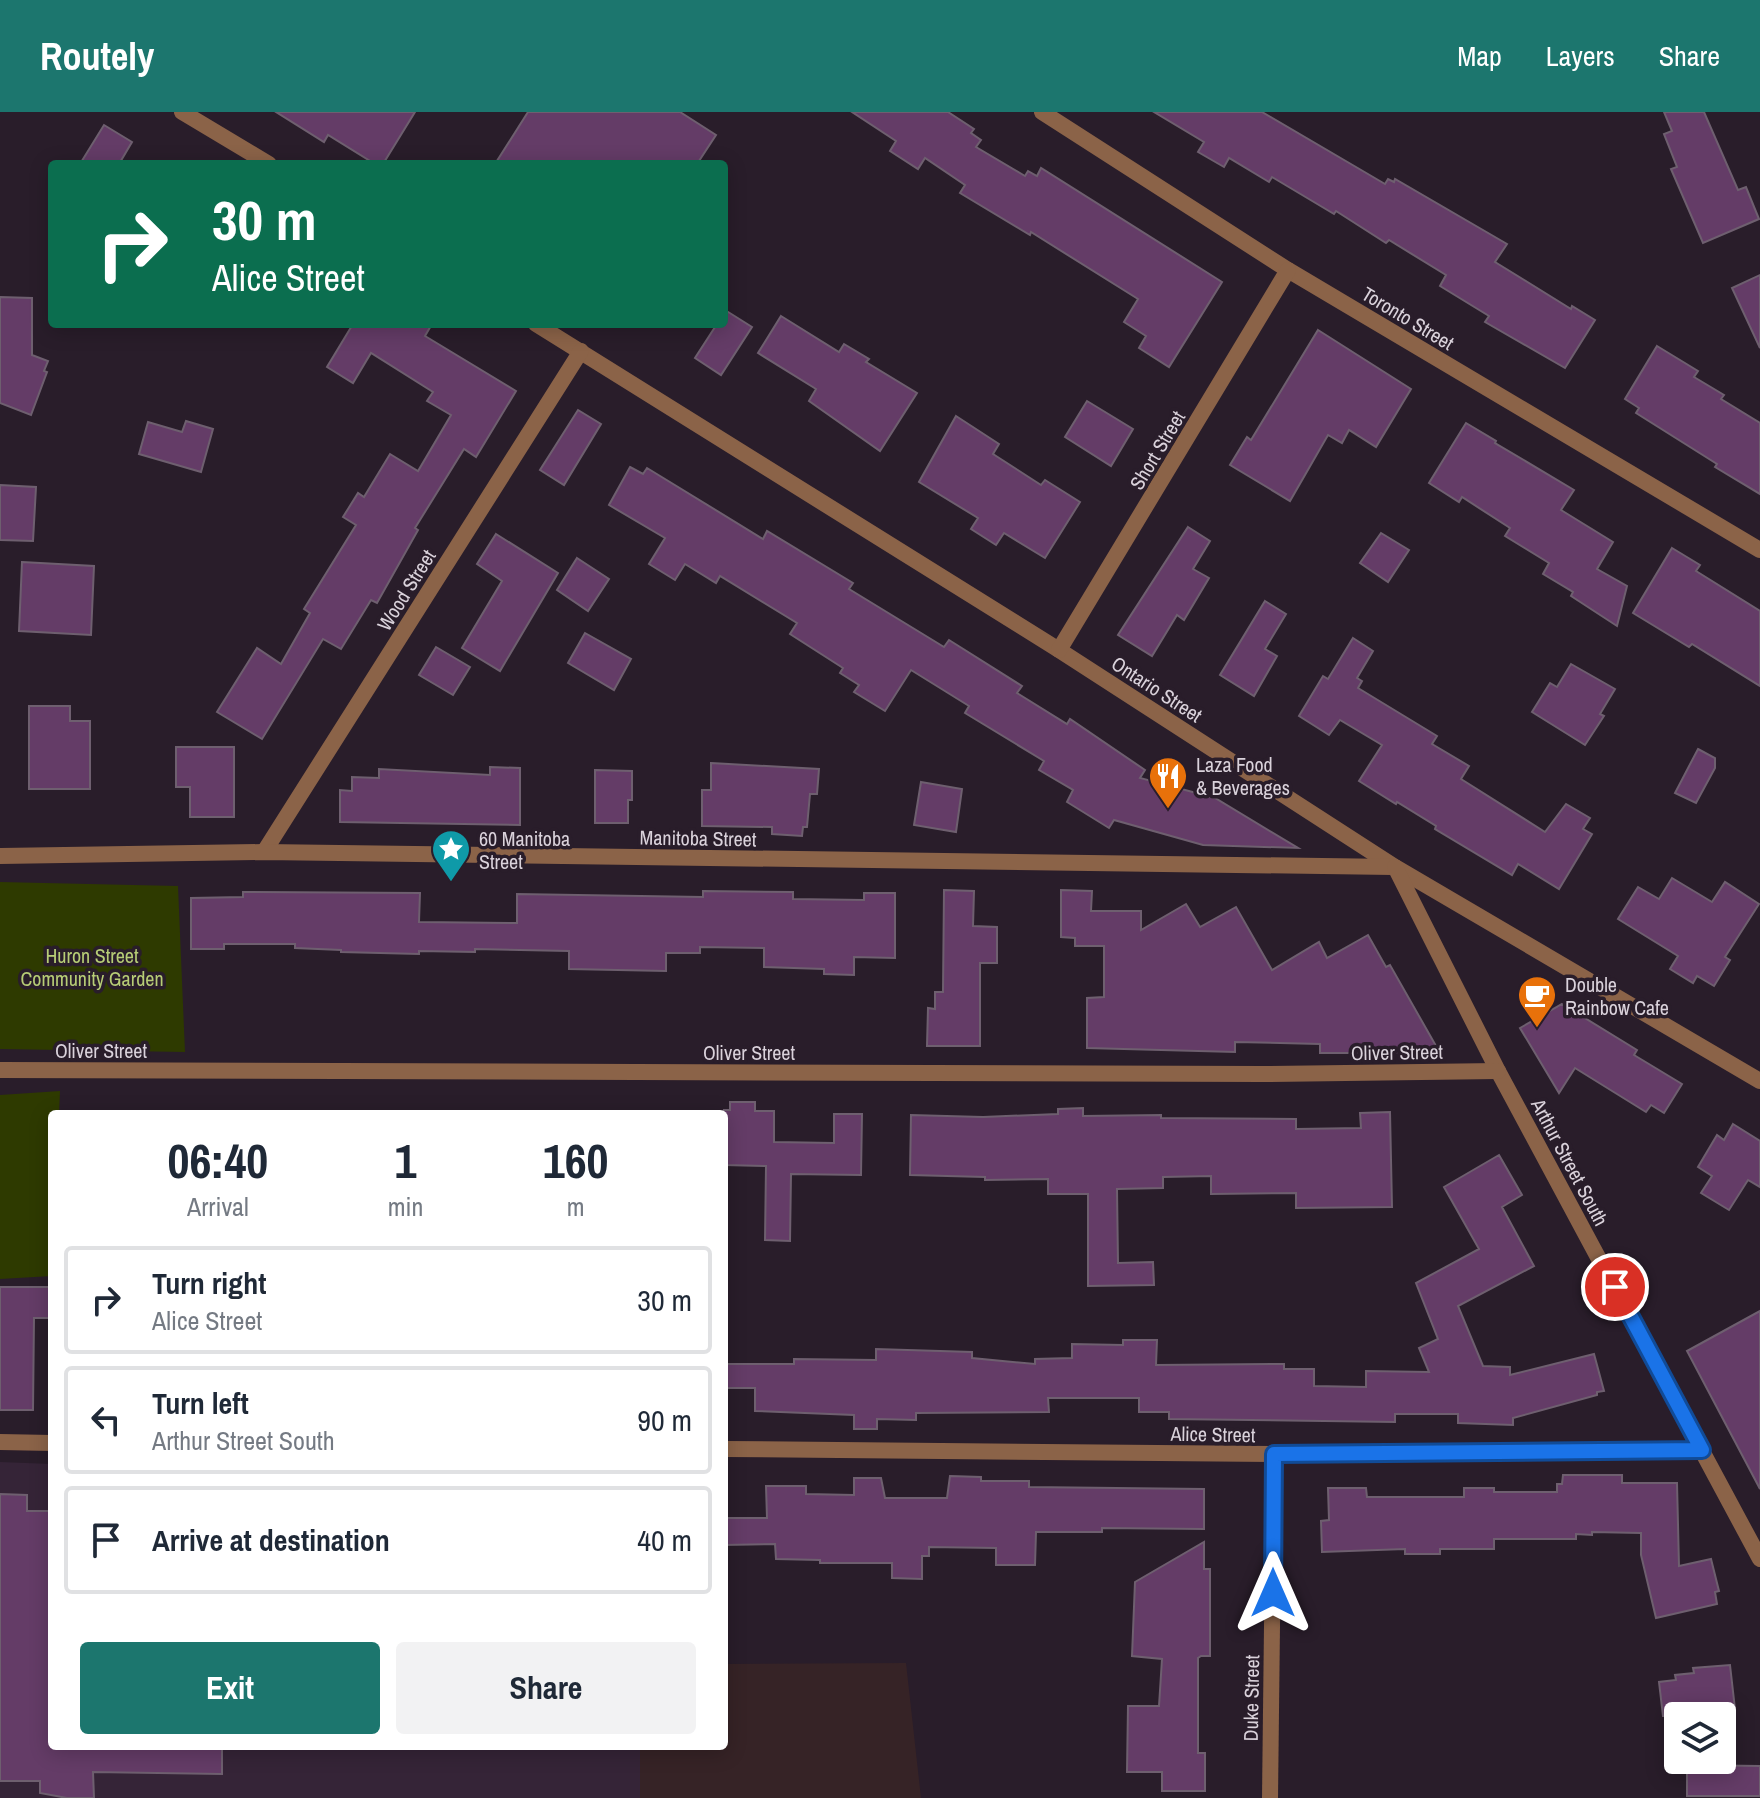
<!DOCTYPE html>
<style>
:root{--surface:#fff;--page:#f2f2f3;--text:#1f2937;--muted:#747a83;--line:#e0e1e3;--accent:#1c766e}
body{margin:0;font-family:"Archivo Narrow",sans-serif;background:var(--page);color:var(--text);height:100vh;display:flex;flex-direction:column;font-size:30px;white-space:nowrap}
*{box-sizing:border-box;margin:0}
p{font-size:26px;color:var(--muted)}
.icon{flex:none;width:44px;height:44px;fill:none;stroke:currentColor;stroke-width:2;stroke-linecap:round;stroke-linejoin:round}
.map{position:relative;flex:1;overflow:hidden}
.panel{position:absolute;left:48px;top:998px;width:680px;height:640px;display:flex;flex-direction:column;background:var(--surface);border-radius:8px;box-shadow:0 4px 20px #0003}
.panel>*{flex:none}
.guide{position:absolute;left:48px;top:48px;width:680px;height:168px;border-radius:8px;box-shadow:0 4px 20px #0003;background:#0b6e4f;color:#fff;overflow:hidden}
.tools{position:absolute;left:1664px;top:1590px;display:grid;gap:16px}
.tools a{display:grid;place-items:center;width:72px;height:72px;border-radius:8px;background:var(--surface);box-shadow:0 4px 20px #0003;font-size:40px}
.pin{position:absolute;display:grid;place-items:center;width:68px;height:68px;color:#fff;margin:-34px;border:4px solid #fff;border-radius:50%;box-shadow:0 2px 8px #0007}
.me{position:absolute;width:88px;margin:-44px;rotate:0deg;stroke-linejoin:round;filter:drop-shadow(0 0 6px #0008)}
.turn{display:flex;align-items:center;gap:28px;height:168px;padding:0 32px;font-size:36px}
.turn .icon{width:104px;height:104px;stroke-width:2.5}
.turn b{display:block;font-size:56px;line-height:68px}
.eta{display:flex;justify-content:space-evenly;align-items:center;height:136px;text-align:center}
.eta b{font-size:48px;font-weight:800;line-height:56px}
.cta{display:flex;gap:16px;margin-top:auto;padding:16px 32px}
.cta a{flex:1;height:92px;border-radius:8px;background:var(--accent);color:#fff;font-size:32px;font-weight:800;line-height:92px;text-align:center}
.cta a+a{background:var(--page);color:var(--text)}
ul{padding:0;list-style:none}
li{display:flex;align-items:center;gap:24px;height:108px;margin:0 16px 12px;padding:0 16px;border:4px solid var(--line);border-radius:8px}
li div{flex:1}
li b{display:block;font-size:30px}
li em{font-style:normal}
header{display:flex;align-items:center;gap:48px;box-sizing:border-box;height:112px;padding:0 40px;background:var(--accent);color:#fff}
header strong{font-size:38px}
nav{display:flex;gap:44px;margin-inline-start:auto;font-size:28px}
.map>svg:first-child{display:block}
.built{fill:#352437}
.industrial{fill:#362326}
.green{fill:#2e3a00}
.building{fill:#643c67;stroke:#6e5f6f;stroke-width:2}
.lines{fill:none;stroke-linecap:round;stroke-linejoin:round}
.street{stroke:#8b6348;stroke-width:16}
.route-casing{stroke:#114b97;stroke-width:20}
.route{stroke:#1a73e8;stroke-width:14}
.labels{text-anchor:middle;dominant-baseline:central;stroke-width:7;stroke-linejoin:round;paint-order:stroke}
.street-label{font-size:20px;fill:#dad2db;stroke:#291d2a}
.poi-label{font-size:20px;fill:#dad2db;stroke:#291d2a;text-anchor:start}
.park-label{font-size:20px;fill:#b7cd76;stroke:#291d2a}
</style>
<header>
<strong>Routely</strong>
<nav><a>Map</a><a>Layers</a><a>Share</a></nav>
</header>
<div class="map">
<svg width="1760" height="1686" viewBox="0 0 1760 1686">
<rect width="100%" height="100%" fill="#291d2a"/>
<polygon class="built" points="0,1350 52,1352 52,1634 640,1634 640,1686 0,1686"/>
<polygon class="industrial" points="906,1551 921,1686 640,1686 640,1634 724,1634 724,1552"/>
<g class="green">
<polygon points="0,770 178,774 185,940 0,937"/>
<polygon points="60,979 59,1002 52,1002 52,1164 0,1167 0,983"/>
</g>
<g class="building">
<polygon points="276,0 415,0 383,52 375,52 328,23 324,30"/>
<polygon points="528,0 680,0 716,23 697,52 495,52"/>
<polygon points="852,0 948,0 974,17 971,21 981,28 976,35 1025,64 1028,59 1037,64 1041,56 1222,170 1169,255 1139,236 1146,224 1124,210 1138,187 1031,120 1030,123 960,81 965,73 925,46 918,57 890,39 896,29"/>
<polygon points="1154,0 1262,0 1385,72 1388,67 1394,70 1395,67 1507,132 1495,150 1571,197 1572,194 1595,208 1565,256 1485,210 1489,204 1440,174 1446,163 1389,128 1386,131 1336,99 1334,102 1272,65 1269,70 1229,46 1224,55 1198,40 1204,30"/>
<polygon points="1664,0 1704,0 1738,78 1746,75 1759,107 1703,131 1671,57 1677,55 1664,22 1672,19"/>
<polygon points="104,13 132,30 119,52 80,52"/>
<polygon points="1760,163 1760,236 1732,176"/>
<polygon points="0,185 32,186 32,243 48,249 44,259 47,260 31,303 0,291"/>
<polygon points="725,198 752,215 721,263 695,246 717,212 724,212"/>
<polygon points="781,204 839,240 844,232 869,247 866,250 917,281 880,339 809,289 816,277 758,241"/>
<polygon points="353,212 432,212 425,224 516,279 476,345 464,337 415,416 418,418 377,491 371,488 341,537 323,527 262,627 217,600 257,536 281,552 310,501 304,497 356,413 343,405 358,381 364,385 390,342 418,359 451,303 427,289 433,280 371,241 353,271 327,255"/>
<polygon points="1318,218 1411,277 1376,335 1349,318 1342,331 1328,323 1290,389 1230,353 1247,325 1251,328"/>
<polygon points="1657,234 1698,259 1694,265 1724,283 1721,287 1760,311 1760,382 1715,355 1717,352 1636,301 1639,296 1625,287"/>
<polygon points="1087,289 1133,317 1111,354 1065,325"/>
<polygon points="578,298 601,312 564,373 540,358"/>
<polygon points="956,304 999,332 993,342 1041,373 1045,368 1080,390 1045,446 1004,421 996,433 971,417 978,406 919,370"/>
<polygon points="186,309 213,317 201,360 139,342 148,310 182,320"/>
<polygon points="1466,311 1496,329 1495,331 1574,378 1561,398 1613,430 1597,457 1627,474 1617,514 1571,484 1573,480 1543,462 1549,451 1505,424 1510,416 1462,385 1459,390 1429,371"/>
<polygon points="630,355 643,362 647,356 763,427 767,419 853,471 849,477 944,535 949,528 1022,574 1017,581 1067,612 1070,607 1145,658 1140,666 1215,686 1298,736 1203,733 1114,708 1109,716 1067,690 1073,678 1039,658 1044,649 965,601 969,594 911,558 885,599 854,580 859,573 840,561 843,556 790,522 797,511 720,464 716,471 685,452 675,468 649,452 665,426 609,393"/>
<polygon points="0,373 36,375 33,429 0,428"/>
<polygon points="1188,415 1210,429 1193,457 1209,466 1184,508 1177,503 1152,544 1118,523"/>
<polygon points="1381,421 1409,438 1388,470 1360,451"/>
<polygon points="496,422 558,461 500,559 462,536 502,469 477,452"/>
<polygon points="1672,436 1700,453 1696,459 1760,499 1760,574 1692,532 1689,535 1633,501"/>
<polygon points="577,446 609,467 588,499 557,478"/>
<polygon points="22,450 94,454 91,523 19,519"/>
<polygon points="1265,489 1286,502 1265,537 1277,544 1254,584 1220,563"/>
<polygon points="585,521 631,547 614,578 568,551"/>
<polygon points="1353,526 1373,539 1357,566 1362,569 1358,576 1437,624 1432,632 1469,654 1461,667 1545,720 1566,692 1590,706 1583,717 1592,722 1559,777 1518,752 1512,763 1435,717 1436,714 1397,690 1396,692 1359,669 1382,633 1340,608 1329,623 1299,604 1323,564 1328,567"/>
<polygon points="436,535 470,555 453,583 419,563"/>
<polygon points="1571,552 1615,577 1600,602 1604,604 1585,633 1532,600 1550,571 1557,575"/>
<polygon points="29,594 70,594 70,609 90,609 90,677 29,677"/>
<polygon points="176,635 234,635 234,705 190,705 190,675 176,675"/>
<polygon points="1698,637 1715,646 1715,656 1696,691 1675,681"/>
<polygon points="711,651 819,657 817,682 810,682 807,715 803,715 802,724 772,722 772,715 702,714 702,678 711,678"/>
<polygon points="490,655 520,656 520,713 340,710 340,678 352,679 352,665 379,666 379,657 490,663"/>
<polygon points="595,658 632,659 632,688 628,688 628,711 595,711"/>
<polygon points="921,670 962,677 956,720 914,713"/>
<polygon points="1672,766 1712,790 1725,770 1759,792 1725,845 1730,848 1714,874 1697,864 1693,871 1670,857 1678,844 1618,807 1638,775 1659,787"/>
<polygon points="944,778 974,779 973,814 997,815 997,851 980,851 980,934 927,934 928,896 935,897 935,880 943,880"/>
<polygon points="1061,778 1092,779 1091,799 1141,799 1141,818 1186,792 1200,815 1236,795 1272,858 1319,830 1327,846 1368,823 1386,855 1390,853 1440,941 1320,941 1320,932 1235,930 1235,940 1087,936 1087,886 1104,885 1104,834 1075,834 1075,826 1061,825"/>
<polygon points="703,779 793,780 793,787 864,788 864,781 895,781 895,846 854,845 854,863 824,862 824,857 764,855 764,836 700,835 700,841 666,841 666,859 569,857 569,839 475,837 475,840 419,839 419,842 341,840 341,838 295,836 295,832 224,832 224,837 191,837 191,786 243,785 243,780 420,781 419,810 517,811 517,782 703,785"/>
<polygon points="1562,892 1637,938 1634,943 1682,972 1664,1001 1651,993 1646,1000 1575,956 1559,981 1520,916"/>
<polygon points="730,990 755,990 755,999 774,999 774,1030 834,1031 834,1002 862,1002 861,1063 791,1062 790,1129 765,1128 766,1054 724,1053 724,998 730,998"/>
<polygon points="1083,996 1083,1004 1161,1003 1161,1006 1296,1007 1296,1017 1361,1016 1360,1001 1390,1000 1392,1095 1296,1096 1296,1081 1211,1082 1211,1064 1163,1065 1163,1076 1117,1077 1118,1151 1153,1150 1154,1173 1088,1174 1088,1082 1048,1082 1048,1067 985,1068 985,1065 910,1063 911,1003 983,1005 1058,1002 1058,997"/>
<polygon points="1733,1012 1760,1029 1760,1075 1748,1068 1729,1098 1701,1081 1712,1064 1698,1055 1717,1023 1724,1028"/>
<polygon points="1499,1043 1522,1083 1502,1095 1534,1154 1458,1194 1483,1254 1510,1255 1510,1263 1594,1242 1604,1279 1597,1280 1597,1283 1513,1306 1513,1313 1458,1311 1458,1302 1395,1302 1395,1310 1169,1307 1169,1300 1139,1300 1139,1286 1048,1286 1049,1300 916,1301 916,1308 877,1307 877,1317 854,1317 854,1303 755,1299 755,1276 724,1276 724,1252 794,1252 794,1247 876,1248 876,1237 972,1240 972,1246 1035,1252 1035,1247 1072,1246 1072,1232 1123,1233 1123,1228 1157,1228 1156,1253 1284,1252 1284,1257 1314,1257 1314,1274 1366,1275 1366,1259 1429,1260 1419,1236 1438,1227 1416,1171 1479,1137 1444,1075"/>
<polygon points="0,1175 49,1175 49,1206 34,1206 33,1298 0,1298"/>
<polygon points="1760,1199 1760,1377 1687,1239"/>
<polygon points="1563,1363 1622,1363 1622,1371 1677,1371 1679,1454 1711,1447 1719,1479 1715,1480 1717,1492 1656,1506 1641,1443 1641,1421 1592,1420 1592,1423 1576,1422 1576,1427 1494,1427 1494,1437 1440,1437 1440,1442 1405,1442 1405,1437 1322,1440 1321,1409 1329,1408 1328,1376 1366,1376 1367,1385 1464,1385 1464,1376 1494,1376 1494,1380 1557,1380 1557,1372 1562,1372"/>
<polygon points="950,1364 981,1365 981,1369 1029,1369 1029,1375 1204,1377 1204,1417 1102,1416 1102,1420 1036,1420 1035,1453 996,1453 996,1436 929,1435 929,1444 922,1444 922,1467 892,1466 892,1451 820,1451 820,1448 776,1447 775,1432 724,1433 724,1406 767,1406 766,1374 806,1374 806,1382 854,1383 854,1366 881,1366 885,1386 947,1386"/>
<polygon points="0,1382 27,1383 27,1399 52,1399 52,1634 222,1634 222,1662 93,1660 94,1686 67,1686 40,1681 40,1669 0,1669"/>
<polygon points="1204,1430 1204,1457 1210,1457 1210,1544 1201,1544 1198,1546 1198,1641 1205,1641 1205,1679 1162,1679 1162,1660 1127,1660 1128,1594 1159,1594 1162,1547 1132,1544 1135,1470"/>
<polygon points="1730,1553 1735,1597 1698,1601 1698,1604 1663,1604 1659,1570 1676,1568 1675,1563 1694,1561 1693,1556"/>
<polygon points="1687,1653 1760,1654 1760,1684 1687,1684"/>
</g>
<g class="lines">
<g class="street">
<polyline points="182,0 269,52"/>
<polyline points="1042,0 1288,158 1760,438"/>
<polyline points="536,212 1059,538 1395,755 1760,969"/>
<polyline points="1059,538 1288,158"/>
<polyline points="264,740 581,239"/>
<polyline points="0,744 264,740 1393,755"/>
<polyline points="1395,755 1498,959 1760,1447"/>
<polyline points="0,958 1263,962 1498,959"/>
<polyline points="0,1330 52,1331"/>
<polyline points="724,1337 1274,1342 1702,1338"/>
<polyline points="1270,1686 1274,1342"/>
</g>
</g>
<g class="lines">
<defs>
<polyline id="route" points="1273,1481 1274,1342 1702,1338 1615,1175"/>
</defs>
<use href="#route" class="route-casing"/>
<use href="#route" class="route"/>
</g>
<defs>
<symbol id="restaurant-pin" viewBox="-11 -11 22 30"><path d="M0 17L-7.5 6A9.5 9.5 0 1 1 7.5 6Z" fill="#e8710a" stroke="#291d2a"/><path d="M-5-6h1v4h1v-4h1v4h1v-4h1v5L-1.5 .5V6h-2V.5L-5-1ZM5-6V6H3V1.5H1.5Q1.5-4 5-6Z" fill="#fff"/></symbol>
<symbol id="sight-pin" viewBox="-11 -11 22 30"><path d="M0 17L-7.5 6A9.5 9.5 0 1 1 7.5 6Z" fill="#0f9aa8" stroke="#291d2a"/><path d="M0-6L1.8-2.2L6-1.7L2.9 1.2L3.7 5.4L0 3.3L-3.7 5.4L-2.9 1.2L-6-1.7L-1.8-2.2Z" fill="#fff"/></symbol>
<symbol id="cafe-pin" viewBox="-11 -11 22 30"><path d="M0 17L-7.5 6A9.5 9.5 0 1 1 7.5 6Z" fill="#e8710a" stroke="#291d2a"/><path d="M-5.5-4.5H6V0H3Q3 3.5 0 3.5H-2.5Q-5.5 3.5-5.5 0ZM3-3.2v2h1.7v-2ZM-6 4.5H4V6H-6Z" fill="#fff"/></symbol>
</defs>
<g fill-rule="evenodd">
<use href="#restaurant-pin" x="1146" y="642" width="44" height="60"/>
<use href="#sight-pin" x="429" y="715" width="44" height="60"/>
<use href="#cafe-pin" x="1515" y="861" width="44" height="60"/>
</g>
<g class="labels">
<g class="street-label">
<text transform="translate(1408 206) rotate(31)">Toronto Street</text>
<text transform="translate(1157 338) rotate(-59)">Short Street</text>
<text transform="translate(406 478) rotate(-58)">Wood Street</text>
<text transform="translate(1157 577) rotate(33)">Ontario Street</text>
<text transform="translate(698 726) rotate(1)">Manitoba Street</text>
<text x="101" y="938">Oliver Street</text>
<text x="749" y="940">Oliver Street</text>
<text transform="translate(1397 940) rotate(-1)">Oliver Street</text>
<text transform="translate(1570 1050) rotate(62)">Arthur Street South</text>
<text transform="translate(1213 1322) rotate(1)">Alice Street</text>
<text transform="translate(1251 1586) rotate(-89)">Duke Street</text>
</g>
<g class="poi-label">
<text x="1196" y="652">Laza Food<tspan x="1196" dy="23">&amp; Beverages</tspan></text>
<text x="479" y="726">60 Manitoba<tspan x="479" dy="23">Street</tspan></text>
<text x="1565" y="872">Double<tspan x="1565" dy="23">Rainbow Cafe</tspan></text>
</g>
<g class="park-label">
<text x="92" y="843">Huron Street<tspan x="92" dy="23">Community Garden</tspan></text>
</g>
</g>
</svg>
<div class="tools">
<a><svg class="icon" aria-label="layers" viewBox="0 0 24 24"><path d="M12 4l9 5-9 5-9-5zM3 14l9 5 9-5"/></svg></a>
</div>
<div class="pin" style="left:1615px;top:1175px;background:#d93025"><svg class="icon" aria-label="arrive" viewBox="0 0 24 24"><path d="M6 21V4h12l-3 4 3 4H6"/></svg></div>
<svg class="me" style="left:1273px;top:1481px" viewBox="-20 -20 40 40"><path d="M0-17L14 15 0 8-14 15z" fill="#1a73e8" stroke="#fff" stroke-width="4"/></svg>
<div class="guide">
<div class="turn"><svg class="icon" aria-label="right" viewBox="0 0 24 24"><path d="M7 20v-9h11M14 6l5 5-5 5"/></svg><div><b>30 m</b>Alice Street</div></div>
</div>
<section class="panel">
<div class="eta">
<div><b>06:40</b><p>Arrival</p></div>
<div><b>1</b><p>min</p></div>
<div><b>160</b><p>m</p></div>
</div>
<ul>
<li><svg class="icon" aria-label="right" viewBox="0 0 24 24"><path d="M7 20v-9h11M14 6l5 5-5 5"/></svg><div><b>Turn right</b><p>Alice Street</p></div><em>30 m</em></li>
<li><svg class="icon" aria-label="left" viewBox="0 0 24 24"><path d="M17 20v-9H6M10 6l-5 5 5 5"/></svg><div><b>Turn left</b><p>Arthur Street South</p></div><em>90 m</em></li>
<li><svg class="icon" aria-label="arrive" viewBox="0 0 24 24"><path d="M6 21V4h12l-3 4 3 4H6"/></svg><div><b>Arrive at destination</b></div><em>40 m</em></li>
</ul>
<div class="cta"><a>Exit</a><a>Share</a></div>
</section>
</div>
